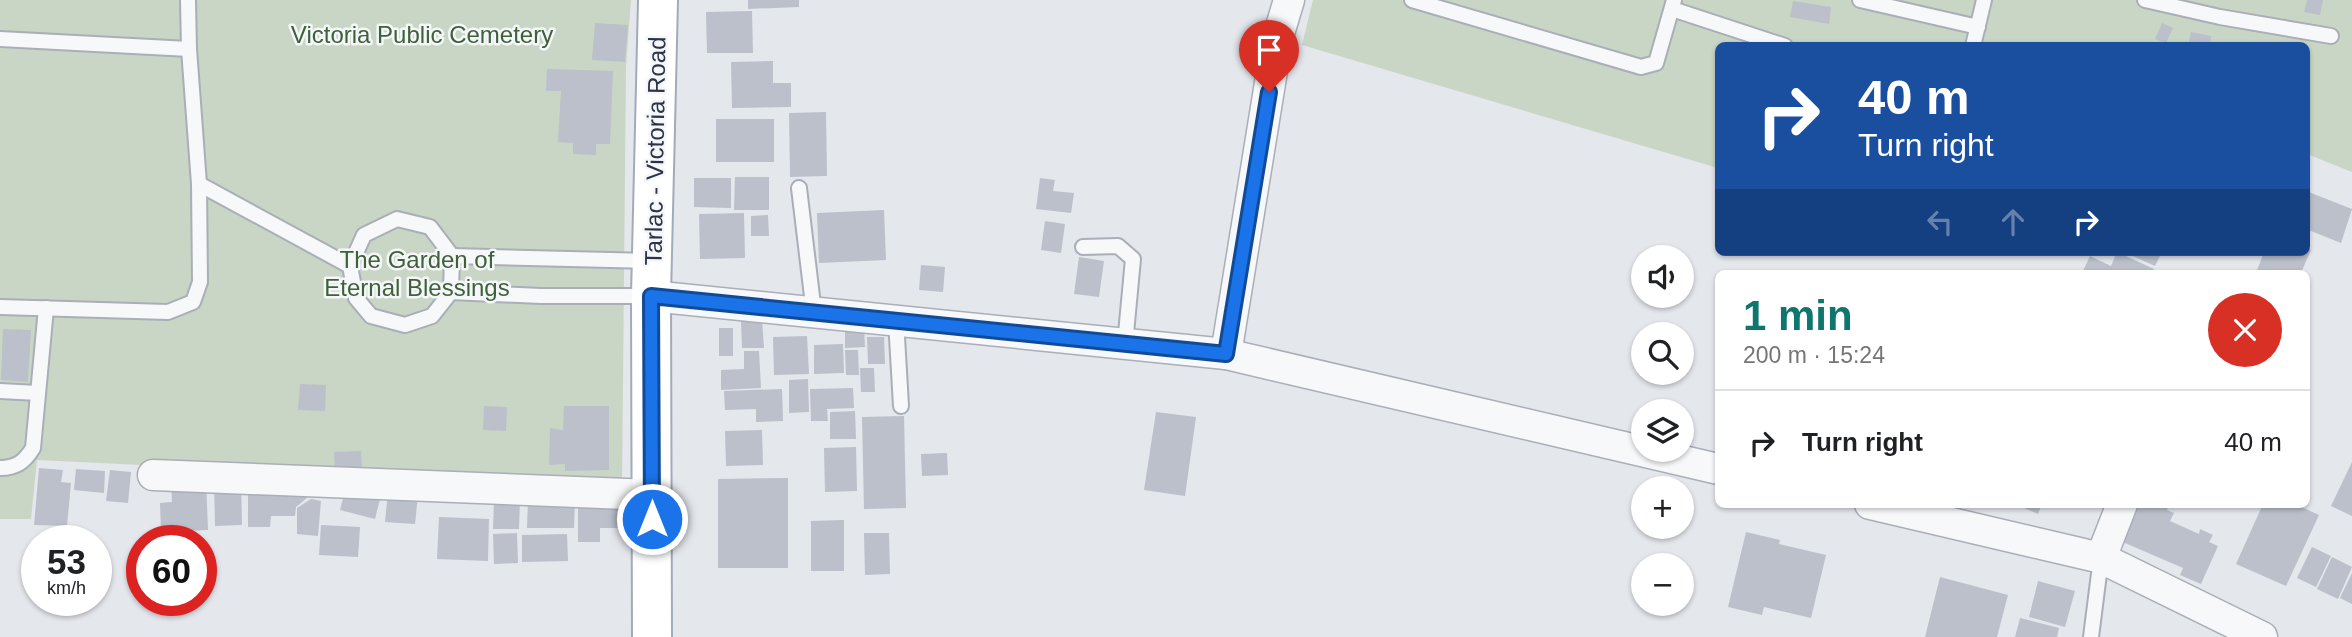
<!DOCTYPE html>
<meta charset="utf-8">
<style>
:root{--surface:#fff;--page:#f6f6f6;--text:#202124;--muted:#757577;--line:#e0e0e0;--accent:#0f766e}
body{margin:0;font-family:Helvetica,sans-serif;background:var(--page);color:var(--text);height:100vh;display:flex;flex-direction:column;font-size:26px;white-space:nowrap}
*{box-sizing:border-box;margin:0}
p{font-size:23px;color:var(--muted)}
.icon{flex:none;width:38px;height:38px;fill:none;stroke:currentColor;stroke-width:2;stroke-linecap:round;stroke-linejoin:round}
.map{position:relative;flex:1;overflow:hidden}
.sheet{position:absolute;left:1715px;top:270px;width:595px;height:238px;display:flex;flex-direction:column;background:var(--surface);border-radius:10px;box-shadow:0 2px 5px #0004}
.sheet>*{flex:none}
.top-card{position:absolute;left:1715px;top:42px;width:595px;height:214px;border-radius:10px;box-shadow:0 2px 5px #0004;background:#1a4fa0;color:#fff;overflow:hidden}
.controls{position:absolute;left:1631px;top:245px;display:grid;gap:14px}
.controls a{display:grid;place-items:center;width:63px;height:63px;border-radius:50%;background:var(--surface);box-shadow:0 2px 5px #0004;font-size:35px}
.speed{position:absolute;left:21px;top:525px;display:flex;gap:14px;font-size:35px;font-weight:700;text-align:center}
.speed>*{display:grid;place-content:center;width:91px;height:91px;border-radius:50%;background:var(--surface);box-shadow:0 2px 5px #0004;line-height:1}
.speed small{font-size:18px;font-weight:400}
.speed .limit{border:10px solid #d22;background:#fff;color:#111}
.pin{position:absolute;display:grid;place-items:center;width:60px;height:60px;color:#fff;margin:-72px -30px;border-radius:50% 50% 50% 0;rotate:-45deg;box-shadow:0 0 7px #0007}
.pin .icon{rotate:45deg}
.me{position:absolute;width:77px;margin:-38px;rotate:0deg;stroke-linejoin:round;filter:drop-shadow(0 0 5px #0008)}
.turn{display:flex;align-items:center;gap:24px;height:147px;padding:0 28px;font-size:32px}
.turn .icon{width:91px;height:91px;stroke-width:2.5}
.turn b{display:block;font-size:49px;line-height:60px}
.lanes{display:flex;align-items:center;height:66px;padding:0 28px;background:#0003;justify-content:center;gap:35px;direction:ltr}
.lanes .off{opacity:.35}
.round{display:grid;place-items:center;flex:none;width:74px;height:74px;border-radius:37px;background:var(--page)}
.head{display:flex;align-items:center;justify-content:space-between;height:119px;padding:0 28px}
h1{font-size:42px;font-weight:800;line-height:52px;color:var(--accent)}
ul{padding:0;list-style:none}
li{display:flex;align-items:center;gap:21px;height:105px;padding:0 28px;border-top:2px solid var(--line)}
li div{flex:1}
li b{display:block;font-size:26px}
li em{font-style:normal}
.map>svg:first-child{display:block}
.green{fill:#c9d6c5}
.building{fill:#bbc0ca}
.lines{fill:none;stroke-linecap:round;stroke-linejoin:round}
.lane-casing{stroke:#a9aeb7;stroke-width:18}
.street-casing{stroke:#a9aeb7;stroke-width:33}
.primary-casing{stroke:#a3abb8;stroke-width:42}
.lane{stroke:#f7f8fa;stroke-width:14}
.street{stroke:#f7f8fa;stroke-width:30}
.primary{stroke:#fff;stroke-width:38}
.route-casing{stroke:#114b97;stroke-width:18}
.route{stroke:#1a73e8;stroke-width:12}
.labels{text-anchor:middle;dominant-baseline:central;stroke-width:5;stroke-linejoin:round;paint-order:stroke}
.park-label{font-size:24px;fill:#3f6138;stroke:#f4f6f9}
.street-label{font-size:24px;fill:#2b3445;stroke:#f4f6f9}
</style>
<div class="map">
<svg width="2352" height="637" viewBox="0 0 2352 637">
<rect width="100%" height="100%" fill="#e4e7ec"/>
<g class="green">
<polygon points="0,0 631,0 626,67 622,488 37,460 31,519 0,519"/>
<polygon points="1313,0 2352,0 2352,172 2307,154 2306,46 1718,46 1718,168 1302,45"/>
</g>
<g class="building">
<polygon points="748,0 799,0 799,7 748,9"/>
<polygon points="2307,0 2323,0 2320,15 2304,12"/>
<polygon points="1793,1 1831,7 1829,24 1790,17"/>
<polygon points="752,11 753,53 707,53 706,12"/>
<polygon points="595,23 628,25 625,62 592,60"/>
<polygon points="2162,23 2173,28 2166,43 2155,39"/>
<polygon points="2191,32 2211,36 2210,46 2188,46"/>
<polygon points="773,61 773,83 791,83 791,107 732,108 731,62"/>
<polygon points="547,69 613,71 610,144 596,144 596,155 573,154 573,143 558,142 561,91 546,91"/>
<polygon points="826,112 827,176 790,177 789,113"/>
<rect x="716" y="119" width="58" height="43"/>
<polygon points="735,177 769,177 769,210 734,210"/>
<polygon points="694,178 731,178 731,208 694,207"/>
<polygon points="1040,178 1055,180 1053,191 1074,193 1071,213 1036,209"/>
<polygon points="2306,191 2352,209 2341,243 2306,229"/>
<polygon points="884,210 886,260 819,263 817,213"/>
<polygon points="744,213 745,258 700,259 699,214"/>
<polygon points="768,215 769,236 751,236 751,216"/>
<polygon points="1045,221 1065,224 1061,253 1041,250"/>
<polygon points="2306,248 2311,250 2301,273 2256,273 2264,252 2306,252"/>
<polygon points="2117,252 2154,269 2152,273 2082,273 2090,256 2111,266"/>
<polygon points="2124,252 2162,252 2155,266"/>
<polygon points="1079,257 1104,261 1099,297 1074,294"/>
<polygon points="921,265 945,267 943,292 919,290"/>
<polygon points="762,320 764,348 742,348 741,321"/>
<rect x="719" y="328" width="14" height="28"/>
<polygon points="864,328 865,347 845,348 845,329"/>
<polygon points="3,329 31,330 28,382 1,380"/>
<polygon points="807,336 809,374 774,375 773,337"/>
<polygon points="867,337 884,337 885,364 868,364"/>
<polygon points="843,344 844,373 814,374 814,345"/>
<polygon points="845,350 858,350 859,375 846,375"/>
<polygon points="744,351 759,351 761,388 721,390 721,370 744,369"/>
<polygon points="860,368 874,368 875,392 861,392"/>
<polygon points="808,379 809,412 789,413 789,380"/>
<polygon points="300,384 326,385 325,411 298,410"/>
<polygon points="853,388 854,408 827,409 828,421 811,421 810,389"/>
<polygon points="782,389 783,421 756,422 756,409 725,410 724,391"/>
<polygon points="484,406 507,407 506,431 483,430"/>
<polygon points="564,406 609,406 609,470 565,471 565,464 549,465 550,428 563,430"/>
<polygon points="855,411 856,439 830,439 830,412"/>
<polygon points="1156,412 1196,417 1185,496 1144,490"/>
<polygon points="904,416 906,508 864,509 862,417"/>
<polygon points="762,430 763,465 726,466 725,431"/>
<polygon points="856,447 857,491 825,492 824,448"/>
<polygon points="361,451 362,471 335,473 334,452"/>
<polygon points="947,453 948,475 922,476 921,454"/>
<polygon points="2352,462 2352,516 2331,506"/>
<polygon points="39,468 63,470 61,482 71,483 67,526 34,525"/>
<polygon points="76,469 105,471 104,493 74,490"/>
<polygon points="110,470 131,472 128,503 106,501"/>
<polygon points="788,478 788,568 718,568 718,479"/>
<polygon points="206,479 208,530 161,532 160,503 172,502 171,481"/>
<polygon points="214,481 241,481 242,525 215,526"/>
<polygon points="321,485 320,497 308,497 296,507 295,516 271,516 270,527 248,527 248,493"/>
<polygon points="345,491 380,499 375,519 340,510"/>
<polygon points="388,492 418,495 415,524 385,522"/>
<polygon points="311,499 321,501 318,536 297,534 297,508"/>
<polygon points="494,500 520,500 519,529 493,529"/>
<polygon points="528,500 575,500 574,528 527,528"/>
<polygon points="578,502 624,502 624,528 600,528 600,542 578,542"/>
<polygon points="2015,504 2042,504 2038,514"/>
<polygon points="2141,504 2170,504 2167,510 2174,513 2170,521 2199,534 2200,529 2213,535 2209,542 2218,546 2201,584 2180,575 2183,568 2118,540 2134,505 2139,508"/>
<polygon points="2263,504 2295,504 2319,515 2286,586 2236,564"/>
<polygon points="439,517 489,519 488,561 437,559"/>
<polygon points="844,520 844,571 811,571 811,521"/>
<polygon points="321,525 360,527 358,557 319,555"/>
<polygon points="1746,532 1780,540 1779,544 1826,555 1811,618 1764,607 1762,615 1728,607"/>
<polygon points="517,533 518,563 494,564 493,534"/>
<polygon points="864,533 889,533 890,574 865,575"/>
<polygon points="567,534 568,561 522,562 522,535"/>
<polygon points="2312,547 2331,556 2316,587 2297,578"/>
<polygon points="2332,557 2352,567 2338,599 2317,589"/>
<polygon points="2352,573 2352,604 2340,598"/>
<polygon points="1940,577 2008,595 1997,637 1925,637"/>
<polygon points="2038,581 2075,591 2065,627 2029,617"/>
<polygon points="2020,618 2059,628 2057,637 2015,637"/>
</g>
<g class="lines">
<defs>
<g id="lane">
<polyline points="1412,0 1641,67 1656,63 1674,0"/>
<polyline points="1860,0 1978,27"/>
<polyline points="2145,0 2220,17 2331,36"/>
<polyline points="1672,9 1785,46"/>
<polyline points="0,39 189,49"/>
<polyline points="1973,46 1984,0"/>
<polyline points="199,184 350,266 356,298 371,316 405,325 432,316 451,292 452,256 430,227 397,219 364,235 350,266"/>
<polyline points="799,188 814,313"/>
<polyline points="1083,247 1118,246 1133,259 1125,344"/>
<polyline points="452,256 651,261"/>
<polyline points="451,292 541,296 649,296"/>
<polyline points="0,307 168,312 193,302 200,282 199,184 189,49 188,0"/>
<polyline points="896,320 901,406"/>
<polyline points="0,391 38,393"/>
<path d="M0,468c17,0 25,-7 33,-20l13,-140"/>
<polyline points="2091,637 2101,558"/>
</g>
<g id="street">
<polyline points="651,296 1226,354 1718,469"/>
<polyline points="1226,354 1277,40 1289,0"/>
<polyline points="153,475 652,495"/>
<polyline points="1870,504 2101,558 2262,637"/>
<polyline points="2101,558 2122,504"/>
</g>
<polyline id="primary" points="652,637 651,296 658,0"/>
</defs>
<use href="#lane" class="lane-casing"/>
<use href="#street" class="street-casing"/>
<use href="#primary" class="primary-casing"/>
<use href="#lane" class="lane"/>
<use href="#street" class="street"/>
<use href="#primary" class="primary"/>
</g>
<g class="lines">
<defs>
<polyline id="route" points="652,519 651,296 1226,354 1269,92"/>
</defs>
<use href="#route" class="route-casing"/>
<use href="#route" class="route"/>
</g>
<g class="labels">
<g class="park-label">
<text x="422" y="34">Victoria Public Cemetery</text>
<text x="417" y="259">The Garden of<tspan x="417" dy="28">Eternal Blessings</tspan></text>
</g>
<g class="street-label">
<text transform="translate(655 151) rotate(-89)">Tarlac - Victoria Road</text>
</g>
</g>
</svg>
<div class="controls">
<a><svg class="icon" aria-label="sound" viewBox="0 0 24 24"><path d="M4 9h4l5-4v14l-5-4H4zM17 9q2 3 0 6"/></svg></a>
<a><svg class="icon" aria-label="search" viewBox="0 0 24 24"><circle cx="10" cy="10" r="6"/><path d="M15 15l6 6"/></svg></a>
<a><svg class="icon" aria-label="layers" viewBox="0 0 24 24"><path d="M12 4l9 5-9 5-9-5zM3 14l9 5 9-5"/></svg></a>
<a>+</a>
<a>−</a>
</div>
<div class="speed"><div>53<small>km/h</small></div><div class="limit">60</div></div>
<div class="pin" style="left:1269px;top:92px;background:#d93025"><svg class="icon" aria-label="arrive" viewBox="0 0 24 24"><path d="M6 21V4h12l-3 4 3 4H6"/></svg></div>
<svg class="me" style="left:652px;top:519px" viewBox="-20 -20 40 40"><circle r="17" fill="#1a73e8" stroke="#fff" stroke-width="3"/><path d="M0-11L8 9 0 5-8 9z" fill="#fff"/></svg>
<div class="top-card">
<div class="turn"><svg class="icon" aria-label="right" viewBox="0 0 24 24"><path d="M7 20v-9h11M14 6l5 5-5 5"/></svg><div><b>40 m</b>Turn right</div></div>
<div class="lanes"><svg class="icon off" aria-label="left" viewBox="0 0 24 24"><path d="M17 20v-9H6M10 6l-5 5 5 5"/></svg><svg class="icon off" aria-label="ahead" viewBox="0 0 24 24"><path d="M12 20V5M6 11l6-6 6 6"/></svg><svg class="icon" aria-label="right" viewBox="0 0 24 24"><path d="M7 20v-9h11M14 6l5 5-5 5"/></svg></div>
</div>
<section class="sheet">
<div class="head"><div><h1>1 min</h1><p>200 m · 15:24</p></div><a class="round" style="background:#d93025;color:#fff"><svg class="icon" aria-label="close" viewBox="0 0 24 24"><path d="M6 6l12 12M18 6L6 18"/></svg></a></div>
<ul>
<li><svg class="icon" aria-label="right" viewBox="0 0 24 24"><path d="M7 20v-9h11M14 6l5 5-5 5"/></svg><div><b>Turn right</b></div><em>40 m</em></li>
</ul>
</section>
</div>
